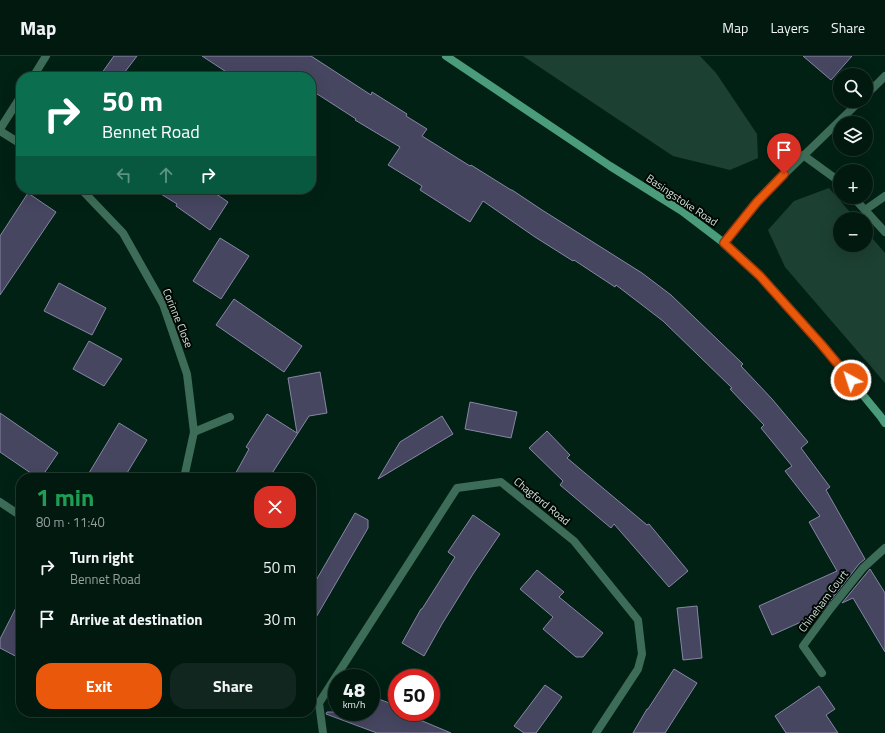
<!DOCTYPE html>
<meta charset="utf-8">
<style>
:root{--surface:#021910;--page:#10261e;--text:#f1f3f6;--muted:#96a09f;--line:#233830;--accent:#ea580c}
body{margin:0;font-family:"Titillium Web",sans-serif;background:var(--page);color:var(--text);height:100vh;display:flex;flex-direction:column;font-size:15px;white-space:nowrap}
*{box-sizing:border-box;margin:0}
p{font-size:13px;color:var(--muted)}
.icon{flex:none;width:22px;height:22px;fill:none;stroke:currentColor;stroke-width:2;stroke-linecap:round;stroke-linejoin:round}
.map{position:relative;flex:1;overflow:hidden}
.details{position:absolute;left:16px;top:417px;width:300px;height:244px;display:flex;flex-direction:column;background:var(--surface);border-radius:16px;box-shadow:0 4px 16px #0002,0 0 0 1px var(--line)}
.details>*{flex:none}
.banner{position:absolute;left:16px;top:16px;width:300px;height:122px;border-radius:16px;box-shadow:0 4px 16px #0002,0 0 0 1px var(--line);background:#0b6e4f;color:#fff;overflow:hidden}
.fabs{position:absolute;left:833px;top:12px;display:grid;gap:8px}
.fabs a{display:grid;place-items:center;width:40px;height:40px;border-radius:50%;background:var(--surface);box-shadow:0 4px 16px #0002,0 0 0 1px var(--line);font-size:20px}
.speed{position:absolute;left:328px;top:613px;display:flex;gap:8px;font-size:20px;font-weight:700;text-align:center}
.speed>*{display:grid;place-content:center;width:52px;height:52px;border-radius:50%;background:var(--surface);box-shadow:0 4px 16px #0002,0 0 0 1px var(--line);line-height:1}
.speed small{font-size:10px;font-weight:400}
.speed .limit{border:6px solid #d22;background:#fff;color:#111}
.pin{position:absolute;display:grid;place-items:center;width:34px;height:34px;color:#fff;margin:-41px -17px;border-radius:50% 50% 50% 0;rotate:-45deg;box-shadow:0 0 4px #0007}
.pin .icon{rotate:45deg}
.me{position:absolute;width:44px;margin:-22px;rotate:320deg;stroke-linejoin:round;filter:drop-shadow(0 0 3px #0008)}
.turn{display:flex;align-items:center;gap:14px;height:84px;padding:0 20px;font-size:18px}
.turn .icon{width:52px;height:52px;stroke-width:2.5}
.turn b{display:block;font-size:28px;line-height:34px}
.lanes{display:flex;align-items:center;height:38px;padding:0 20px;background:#0003;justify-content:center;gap:20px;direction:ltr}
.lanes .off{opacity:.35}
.round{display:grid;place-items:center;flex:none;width:42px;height:42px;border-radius:16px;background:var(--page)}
.head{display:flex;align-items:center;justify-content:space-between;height:68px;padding:0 20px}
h1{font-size:24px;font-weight:700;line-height:30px;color:#1e9e55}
.primary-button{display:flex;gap:8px;margin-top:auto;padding:8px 20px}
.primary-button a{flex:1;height:46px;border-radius:16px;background:var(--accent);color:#fff;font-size:16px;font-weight:700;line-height:46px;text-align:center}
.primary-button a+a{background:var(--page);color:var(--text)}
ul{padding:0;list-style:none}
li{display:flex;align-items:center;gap:12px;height:52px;padding:0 20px}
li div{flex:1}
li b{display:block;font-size:15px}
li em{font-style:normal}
header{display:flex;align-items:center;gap:24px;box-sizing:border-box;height:56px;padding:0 20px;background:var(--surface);border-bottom:1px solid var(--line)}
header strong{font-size:19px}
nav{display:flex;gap:22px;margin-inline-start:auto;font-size:14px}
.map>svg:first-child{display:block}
.green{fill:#1c4031}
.building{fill:#474661;stroke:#8786a4}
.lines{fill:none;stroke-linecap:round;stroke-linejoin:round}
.service{stroke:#3d6d58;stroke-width:8}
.minor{stroke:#3d6d58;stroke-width:8}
.tertiary{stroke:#3d6d58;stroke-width:8}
.secondary{stroke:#4b9c7a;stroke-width:8}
.route-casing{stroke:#983908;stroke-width:10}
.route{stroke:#ea580c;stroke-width:7}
.labels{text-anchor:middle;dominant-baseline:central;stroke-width:4;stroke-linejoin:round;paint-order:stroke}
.street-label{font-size:11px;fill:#d1e3da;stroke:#010804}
</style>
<header>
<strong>Map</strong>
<nav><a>Map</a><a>Layers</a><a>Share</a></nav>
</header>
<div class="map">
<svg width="885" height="677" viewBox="0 0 885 677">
<rect width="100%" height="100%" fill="#022115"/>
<g class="green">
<polygon points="523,0 700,0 716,17 757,78 758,102 730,114 673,100"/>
<polygon points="829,132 856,163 840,163 840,189 866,189 866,175 885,197 885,327 785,211 768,174 794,145"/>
</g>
<g class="building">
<polygon points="114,0 137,0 121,21 99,21"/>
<polygon points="202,0 311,0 371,39 372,36 407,58 406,60 427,73 422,80 470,110 471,109 511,134 512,134 542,154 642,217 671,239 743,308 741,310 772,343 808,386 801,392 830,431 826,434 865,503 859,508 821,557 772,579 759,550 837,515 809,466 820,460 785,415 792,410 761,372 764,369 730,333 732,332 663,265 616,229 615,231 574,204 573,205 535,181 483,145 470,166 420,134 422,130 388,109 400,91 355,64 356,63 311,34 311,21 234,21"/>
<polygon points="803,0 852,0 831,24"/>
<polygon points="153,133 209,133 228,146 210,174 176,150 177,148"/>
<polygon points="28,137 56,156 0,239 0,180"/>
<polygon points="220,182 249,200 221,243 193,225"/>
<polygon points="59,227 106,252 92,279 44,255"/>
<polygon points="234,243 302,290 284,316 216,269"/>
<polygon points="89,285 122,303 104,330 73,313"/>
<polygon points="320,316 327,357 309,360 269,422 233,422 249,393 246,391 267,358 297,377 288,322"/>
<polygon points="470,346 517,356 511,382 465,373"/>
<polygon points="0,357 58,397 41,422 38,422 0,396"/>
<polygon points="442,360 453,378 378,423 400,386"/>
<polygon points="119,367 147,384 124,422 86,422"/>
<polygon points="547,375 570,399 567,402 647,469 649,468 688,515 669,531 614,468 611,472 560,429 563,425 529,392"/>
<polygon points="355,457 368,464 368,472 311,570 311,533"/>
<polygon points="473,459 500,478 473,518 442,568 424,600 402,587 421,553 422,553 455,501 448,496"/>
<polygon points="870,513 885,537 885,596 853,542 842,547"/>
<polygon points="537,514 564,536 559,541 603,577 583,601 576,601 543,573 553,561 520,533"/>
<polygon points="21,542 21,603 0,592 0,583"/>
<polygon points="697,550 702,602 683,604 677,552"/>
<polygon points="674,613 697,627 665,677 633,677 647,653 648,653"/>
<polygon points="545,629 562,641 536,677 524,677 514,670"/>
<polygon points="819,630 835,653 826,659 838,677 786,677 775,660"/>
<polygon points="371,640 397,650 397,656 401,656 451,677 377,677 326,658 327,656 371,656"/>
</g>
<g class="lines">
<g class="service">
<polyline points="803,99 836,123 840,127"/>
<polyline points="853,141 885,176"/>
<polyline points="865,154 885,140"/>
<polyline points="194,376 230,361"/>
</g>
<g class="minor">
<polyline points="866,39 885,20"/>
<polyline points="0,75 21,88"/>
<polyline points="81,133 123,177 163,248 187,318 194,376 184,422"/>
<polyline points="724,187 765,137 860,45"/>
<polyline points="0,446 21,460"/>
<polyline points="822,617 803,590 831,552 863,512 885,492"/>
<polyline points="323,677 319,647 457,432 501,426 574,485 638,564 642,598 638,613 596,677"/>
</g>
<g class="tertiary">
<polyline points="33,21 46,0"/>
<polyline points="0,73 21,40"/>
</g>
<polyline class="secondary" points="446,0 610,110 682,155 724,187 760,220 821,288 881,361 885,367"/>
</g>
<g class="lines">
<defs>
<polyline id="route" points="784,118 757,146 724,187 760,220 821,288 851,324"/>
</defs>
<use href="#route" class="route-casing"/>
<use href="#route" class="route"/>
</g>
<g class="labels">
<g class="street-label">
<text transform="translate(682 144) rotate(34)">Basingstoke Road</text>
<text transform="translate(178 262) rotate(68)">Corinne Close</text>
<text transform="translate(542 445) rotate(39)">Chagford Road</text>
<text transform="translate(823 545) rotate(-53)">Chineham Court</text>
</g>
</g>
</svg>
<div class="fabs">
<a><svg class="icon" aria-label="search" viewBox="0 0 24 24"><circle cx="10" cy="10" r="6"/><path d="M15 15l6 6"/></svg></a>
<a><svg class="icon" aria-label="layers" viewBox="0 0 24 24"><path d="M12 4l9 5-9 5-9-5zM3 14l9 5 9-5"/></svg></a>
<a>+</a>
<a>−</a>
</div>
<div class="speed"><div>48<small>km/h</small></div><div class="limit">50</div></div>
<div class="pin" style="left:784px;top:118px;background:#d93025"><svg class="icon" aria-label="arrive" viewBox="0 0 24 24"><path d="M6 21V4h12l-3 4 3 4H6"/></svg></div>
<svg class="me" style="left:851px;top:324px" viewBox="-20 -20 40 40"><circle r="17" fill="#ea580c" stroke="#fff" stroke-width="3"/><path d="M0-11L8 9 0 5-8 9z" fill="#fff"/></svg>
<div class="banner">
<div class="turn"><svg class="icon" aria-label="right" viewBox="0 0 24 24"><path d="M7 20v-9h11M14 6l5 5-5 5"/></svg><div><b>50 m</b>Bennet Road</div></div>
<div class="lanes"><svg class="icon off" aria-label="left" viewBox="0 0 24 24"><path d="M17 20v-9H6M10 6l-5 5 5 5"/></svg><svg class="icon off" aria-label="ahead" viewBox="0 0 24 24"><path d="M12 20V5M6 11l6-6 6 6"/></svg><svg class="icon" aria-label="right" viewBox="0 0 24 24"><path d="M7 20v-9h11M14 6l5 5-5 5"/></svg></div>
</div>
<section class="details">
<div class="head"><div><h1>1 min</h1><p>80 m · 11:40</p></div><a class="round" style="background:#d93025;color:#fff"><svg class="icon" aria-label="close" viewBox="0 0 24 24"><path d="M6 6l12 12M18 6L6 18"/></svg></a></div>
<ul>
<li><svg class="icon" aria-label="right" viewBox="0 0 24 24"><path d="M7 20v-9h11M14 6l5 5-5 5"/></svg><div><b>Turn right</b><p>Bennet Road</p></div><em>50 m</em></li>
<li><svg class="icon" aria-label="arrive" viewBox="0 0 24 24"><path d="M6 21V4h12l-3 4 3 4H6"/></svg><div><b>Arrive at destination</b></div><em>30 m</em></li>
</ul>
<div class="primary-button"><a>Exit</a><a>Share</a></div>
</section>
</div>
